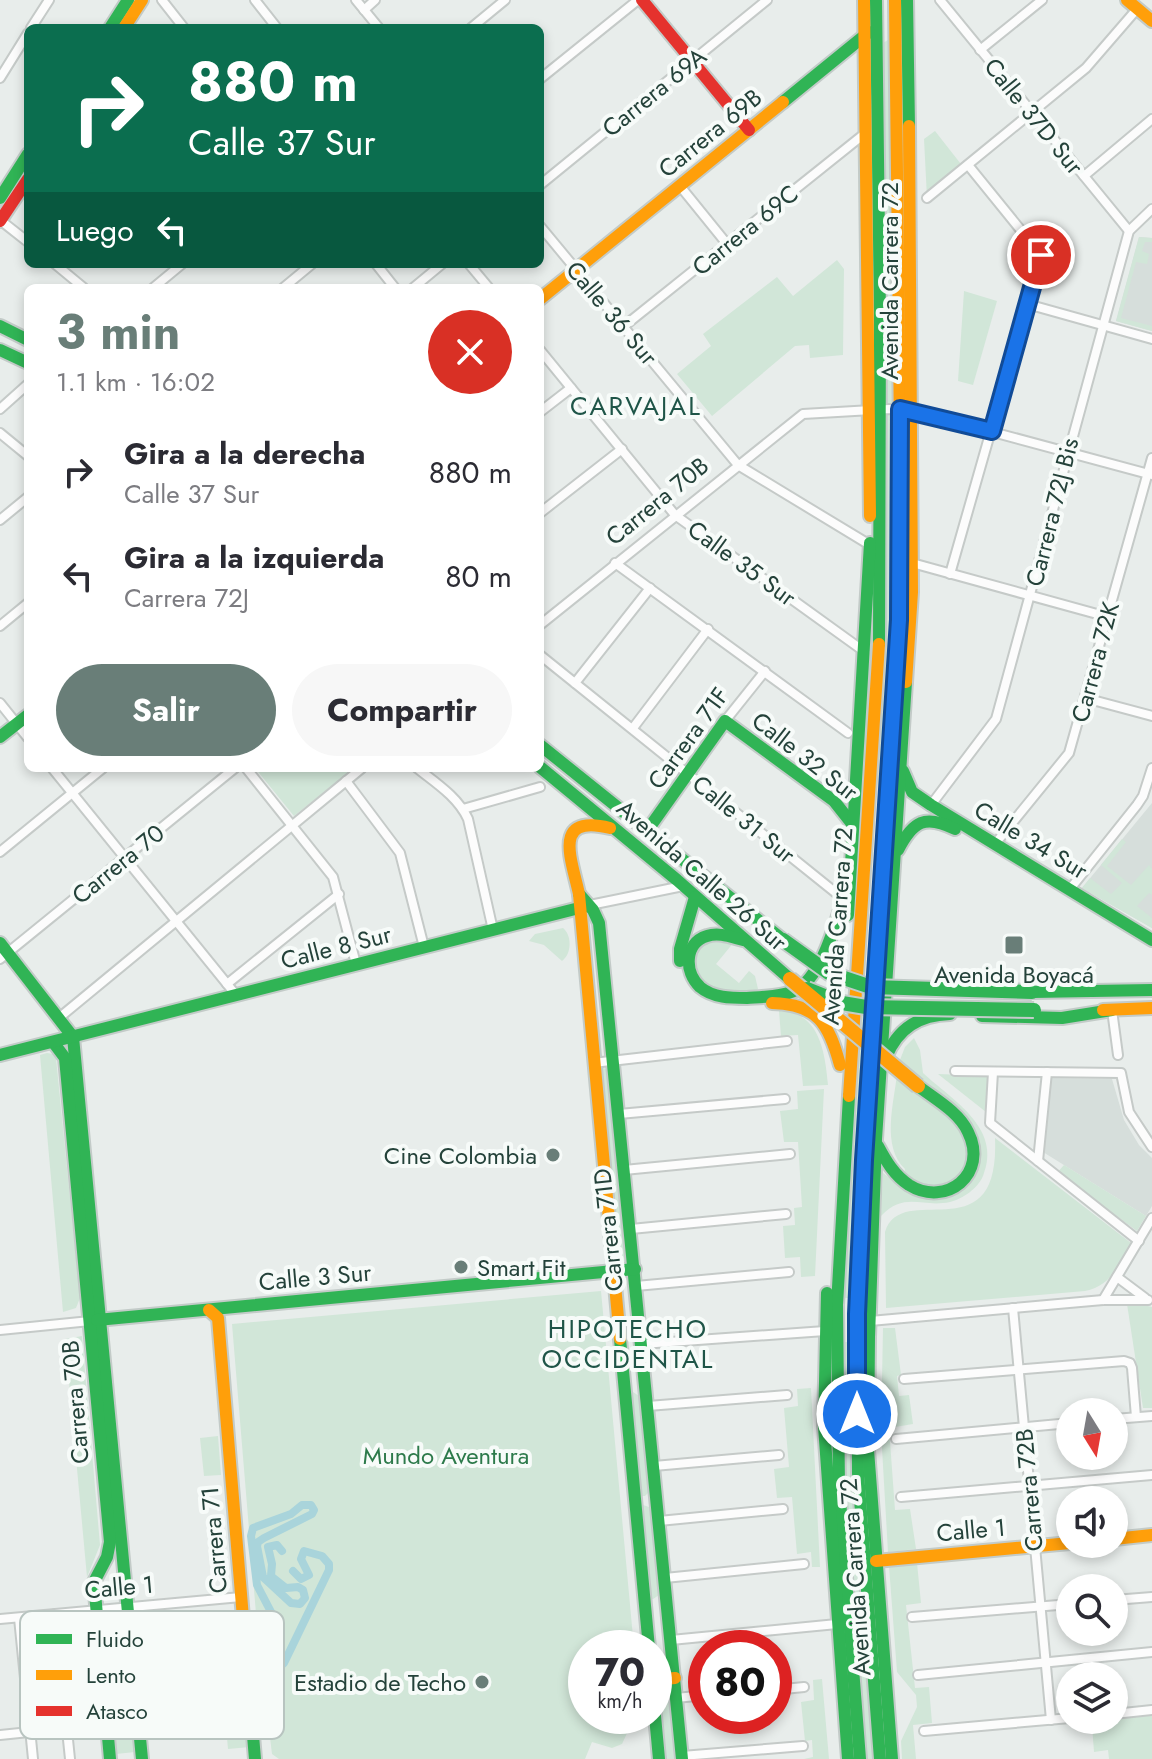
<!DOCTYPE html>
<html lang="es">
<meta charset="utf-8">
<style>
:root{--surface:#fff;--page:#f7f7f7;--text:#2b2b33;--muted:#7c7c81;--accent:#697e78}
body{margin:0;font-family:Jost,sans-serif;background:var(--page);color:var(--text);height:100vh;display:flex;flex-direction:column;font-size:30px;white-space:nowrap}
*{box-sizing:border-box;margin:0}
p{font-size:26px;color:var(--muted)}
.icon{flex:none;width:44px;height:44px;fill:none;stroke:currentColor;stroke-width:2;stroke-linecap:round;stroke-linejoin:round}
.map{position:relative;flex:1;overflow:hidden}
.details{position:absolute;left:24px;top:284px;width:520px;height:488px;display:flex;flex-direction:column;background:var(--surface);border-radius:12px;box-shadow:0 4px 12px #0003}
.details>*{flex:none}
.guide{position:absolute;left:24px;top:24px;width:520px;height:244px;border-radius:12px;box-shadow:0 4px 12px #0003;background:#0b6e4f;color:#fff;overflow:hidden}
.needle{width:52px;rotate:169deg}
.controls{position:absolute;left:1056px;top:1398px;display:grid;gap:16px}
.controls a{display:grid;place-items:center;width:72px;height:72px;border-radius:50%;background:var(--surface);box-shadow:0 4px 12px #0003;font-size:40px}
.speed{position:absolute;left:568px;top:1630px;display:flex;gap:16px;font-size:40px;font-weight:700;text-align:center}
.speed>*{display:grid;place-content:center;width:104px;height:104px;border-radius:50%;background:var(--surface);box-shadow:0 4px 12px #0003;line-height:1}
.speed small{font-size:20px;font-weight:400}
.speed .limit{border:12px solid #d22;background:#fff;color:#111}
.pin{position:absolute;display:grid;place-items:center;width:68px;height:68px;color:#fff;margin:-34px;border:4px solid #fff;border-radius:50%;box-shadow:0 2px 8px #0007}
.me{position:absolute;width:88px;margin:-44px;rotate:0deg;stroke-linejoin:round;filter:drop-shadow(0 0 6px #0008)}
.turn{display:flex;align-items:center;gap:28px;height:168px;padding:0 32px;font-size:36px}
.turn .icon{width:104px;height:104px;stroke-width:2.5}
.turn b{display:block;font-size:56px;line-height:68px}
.then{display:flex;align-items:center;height:76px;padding:0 32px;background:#0003;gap:16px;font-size:30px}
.round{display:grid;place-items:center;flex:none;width:84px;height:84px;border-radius:42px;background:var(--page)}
.head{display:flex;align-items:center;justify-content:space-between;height:136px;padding:0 32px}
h1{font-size:48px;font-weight:700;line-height:60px;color:var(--accent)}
.cta{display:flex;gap:16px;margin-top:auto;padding:16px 32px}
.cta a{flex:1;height:92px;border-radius:48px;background:var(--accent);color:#fff;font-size:32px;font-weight:700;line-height:92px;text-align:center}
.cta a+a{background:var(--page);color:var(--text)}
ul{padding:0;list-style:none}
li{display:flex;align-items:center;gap:24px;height:104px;padding:0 32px}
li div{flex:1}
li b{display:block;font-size:30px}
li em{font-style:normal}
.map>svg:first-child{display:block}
.built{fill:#d6dedb}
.green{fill:#d1e6d8}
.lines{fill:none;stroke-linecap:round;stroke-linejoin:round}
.canal{stroke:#a9d4db;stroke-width:8}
.street-casing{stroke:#c5cac8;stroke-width:12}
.fast-casing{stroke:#c3cbc8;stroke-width:16}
.slow-casing{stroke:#c3cbc8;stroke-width:16}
.jam-casing{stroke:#c3cbc8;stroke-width:16}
.street{stroke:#fcfcfc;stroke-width:8}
.fast{stroke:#30b455;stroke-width:12}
.slow{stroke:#ff9f0a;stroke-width:12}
.jam{stroke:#e5322d;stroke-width:12}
.fast-bridge-casing{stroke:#c3ccc9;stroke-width:18;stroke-linecap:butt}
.slow-bridge-casing{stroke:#c3ccc9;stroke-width:18;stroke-linecap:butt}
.fast-bridge{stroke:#30b455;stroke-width:14}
.slow-bridge{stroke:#ff9f0a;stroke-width:14}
.route-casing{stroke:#114b97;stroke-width:20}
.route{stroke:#1a73e8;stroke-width:14}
.poi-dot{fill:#697e78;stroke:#f7fbf9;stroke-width:3}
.labels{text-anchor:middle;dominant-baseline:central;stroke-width:8;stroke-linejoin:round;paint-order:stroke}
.street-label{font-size:24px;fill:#24423a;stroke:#f7fbf9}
.poi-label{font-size:24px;fill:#24423a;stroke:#f7fbf9;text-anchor:end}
.park-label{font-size:24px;fill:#2d7a4b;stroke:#f7fbf9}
.neighbourhood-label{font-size:26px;letter-spacing:2px;fill:#1f5548;stroke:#f7fbf9}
.key{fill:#f7fbf9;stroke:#b8c4c0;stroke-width:2}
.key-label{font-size:22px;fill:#24423a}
</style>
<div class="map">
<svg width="1152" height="1759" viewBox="0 0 1152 1759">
<rect width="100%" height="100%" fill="#e8edeb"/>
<g class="built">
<polygon points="1139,237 1152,238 1152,331 1116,321"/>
<polygon points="1152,803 1152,928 1082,888"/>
<polygon points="1050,1078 1112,1079 1124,1120 1139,1145 1152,1158 1152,1206 1146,1216 1043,1152"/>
</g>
<g class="green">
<polygon points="888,40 897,404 885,404 883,43"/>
<polygon points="935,131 964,168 927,198 924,139"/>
<polygon points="1139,237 1152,238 1152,242 1145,242 1142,251 1149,254 1147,264 1136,262 1121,318 1152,326 1152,331 1116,321"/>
<polygon points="837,260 844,269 843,355 810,358 809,345 795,346 712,416 677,374 711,346 703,334 777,277 793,296"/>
<polygon points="964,291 997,301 973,385 958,381"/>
<polygon points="885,413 897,413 899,555 896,628 878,862 876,862 880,800 876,757"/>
<polygon points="255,768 354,768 294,816"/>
<polygon points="1122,839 1126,842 1107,866 1131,885 1149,865 1152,869 1152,895 1149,893 1137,906 1152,918 1152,928 1082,888 1090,878 1111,894 1122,883 1101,865"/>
<path d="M563,928c9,7 9,26 -1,33l-18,-16 -15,-4 6,-7z"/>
<polygon points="734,942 716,964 739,983 749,971 755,976 758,989 754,991 730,994 701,983 693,955 701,943"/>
<polygon points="859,976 871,977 854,1298 841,1298"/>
<path d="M779,1011c41,0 46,42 49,74l-25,1 -5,-51 -17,1z"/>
<path d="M914,1038l6,12 3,23c29,27 80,55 60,103 -5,12 -20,23 -33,26 -28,6 -45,-11 -69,14l2,-43 23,17 47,4 27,-47 -82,-82 7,-18z"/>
<polygon points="47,1053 53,1054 56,1058 80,1298 76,1308 63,1312 40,1055"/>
<polygon points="601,1066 607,1070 612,1122 617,1140 627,1265 617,1265"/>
<path d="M897,1074l57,46 17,25 -4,29 -30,14 -34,-8 2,-11c-24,-23 -11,-66 -8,-95z"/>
<polygon points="938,1074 988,1076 986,1112"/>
<polygon points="824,1089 815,1276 801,1277 800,1257 785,1258 783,1226 795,1225 794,1208 802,1207 798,1142 784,1142 780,1111 798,1109 797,1091"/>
<path d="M995,1138l136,105c-12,22 -20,43 -46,48l-199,17 -1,-76c17,-54 115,24 110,-94z"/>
<polygon points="1064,1165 1146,1216 1137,1231 1057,1173"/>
<polygon points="601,1291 634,1648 586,1648 586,1716 635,1716 622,1744 612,1748 592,1742 585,1759 279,1759 272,1754 258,1638 232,1324"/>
<polygon points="1135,1303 1152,1307 1152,1408 1143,1408 1127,1304"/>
<polygon points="883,1328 895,1328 901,1375 897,1376 899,1396 909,1395 913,1424 889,1428 895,1510 910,1509 916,1549 888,1552 881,1431"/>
<polygon points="82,1336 100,1545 87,1577 65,1339"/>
<polygon points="840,1342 853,1342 877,1759 864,1759 847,1542"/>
<polygon points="811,1388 820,1567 812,1567 811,1552 797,1554 792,1497 777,1498 774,1469 789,1467 784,1408 798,1406 797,1389"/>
<polygon points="633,1392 639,1396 649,1492 645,1496 640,1496 630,1393"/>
<polygon points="218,1436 221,1475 204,1476 200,1438"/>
<polygon points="643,1505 649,1507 650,1510 659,1595 653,1599 650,1599 641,1507"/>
<polygon points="917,1563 921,1603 906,1605 915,1688 929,1687 932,1723 913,1725 916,1759 902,1759 901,1741 917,1707 916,1695 897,1672 889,1566"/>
<polygon points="122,1610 135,1752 116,1754 104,1613"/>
<polygon points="822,1679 829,1759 804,1759 813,1757 812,1740 805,1741 801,1702 814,1700 813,1680"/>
<polygon points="661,1686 667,1687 668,1691 674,1759 662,1759 657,1693"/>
<polygon points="246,1702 250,1747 228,1749 224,1704"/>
<polygon points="1152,1714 1152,1759 1109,1759 1108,1750 1094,1752 1092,1725 1101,1720 1114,1720 1114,1717"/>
</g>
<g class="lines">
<polyline class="canal" points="282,1551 277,1545 268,1547 272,1564 271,1576 286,1588 298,1587 303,1590 305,1598 300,1604 291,1603 263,1577 257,1546 258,1542 264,1538 312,1514 314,1510 311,1505 302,1505 291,1514 253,1528 251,1536 257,1585 281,1631 270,1661 274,1667 280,1667 284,1663 329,1570 329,1564 322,1556 304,1551 301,1559 309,1575 301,1579 293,1571"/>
<defs>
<g id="street">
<polyline points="162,0 184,28"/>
<polyline points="255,0 277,28"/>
<polyline points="356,0 379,28"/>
<polyline points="940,0 1129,231"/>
<polyline points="364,10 375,0"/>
<polyline points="31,28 49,0"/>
<polyline points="471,28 505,0"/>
<polyline points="980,50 1042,0"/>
<polyline points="0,78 28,33"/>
<polyline points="540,79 638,0"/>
<polyline points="1084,176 1152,119"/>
<polyline points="540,185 767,0"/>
<polyline points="680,186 727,244"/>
<polyline points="927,198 1086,68 1137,9"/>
<polyline points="0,220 28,242"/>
<polyline points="540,226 738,465 870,545"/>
<polyline points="55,264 84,288"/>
<polyline points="376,264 395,288"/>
<polyline points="469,264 489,288"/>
<polyline points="153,288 182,264"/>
<polyline points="283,288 312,264"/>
<polyline points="413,288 442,264"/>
<polyline points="1027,304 1152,339"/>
<polyline points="623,327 863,135"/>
<polyline points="540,350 675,515 865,652"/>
<polyline points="0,409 28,384"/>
<polyline points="540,412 571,388"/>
<polyline points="0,433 28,456"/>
<polyline points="540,513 622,449"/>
<polyline points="0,520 28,497"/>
<polyline points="615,563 848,733"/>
<polyline points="912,563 1108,617"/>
<polyline points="950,574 1041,255 968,165"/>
<polyline points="540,625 803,414 889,409 911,410 1152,475"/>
<polyline points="0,626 28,603"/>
<polyline points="540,655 836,893"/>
<polyline points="575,683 650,588"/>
<polyline points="1085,698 1152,716"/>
<polyline points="0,703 28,738"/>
<polyline points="725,721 765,671"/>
<polyline points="633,728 708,629"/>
<polyline points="52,768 236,995"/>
<polyline points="246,768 333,877 356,964"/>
<path d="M417,768c19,15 41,29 51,51l25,111"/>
<polyline points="346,781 400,853 424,947"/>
<polyline points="931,805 996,719 1129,231 1152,209"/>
<polyline points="463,809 540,787"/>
<polyline points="995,844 1069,753 1152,458"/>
<polyline points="0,852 103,768"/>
<polyline points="1070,889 1137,805 1143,796 1152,768"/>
<polyline points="590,905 683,886"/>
<polyline points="0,959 235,768"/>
<polyline points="227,984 339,894"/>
<polyline points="1112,1010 1118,1055"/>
<polyline points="60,1017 362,768"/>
<polyline points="593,1063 787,1041"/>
<polyline points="955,1071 1121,1073 1129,1112 1152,1147"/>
<polyline points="993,1072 990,1123 1139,1241"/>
<polyline points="619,1114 785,1099"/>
<polyline points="1038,1161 1047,1072"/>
<polyline points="624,1170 790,1154"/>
<polyline points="631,1229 786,1214"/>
<polyline points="1117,1277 1145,1298"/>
<polyline points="636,1286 789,1272"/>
<polyline points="1103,1300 1152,1218"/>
<polyline points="1013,1308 1051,1720"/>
<polyline points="870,1321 1103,1300 1148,1300"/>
<polyline points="0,1330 90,1321"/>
<polyline points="642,1344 825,1331"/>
<polyline points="904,1379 1124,1361 1130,1363 1132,1368 1136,1417"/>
<polyline points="648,1406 787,1395"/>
<polyline points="1114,1419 1152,1416"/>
<polyline points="896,1439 1070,1423"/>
<polyline points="654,1466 779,1455"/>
<polyline points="901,1497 1152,1475"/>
<polyline points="659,1521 783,1509"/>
<polyline points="665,1578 804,1564"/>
<polyline points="1114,1600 1152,1597"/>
<polyline points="55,1614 70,1759"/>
<polyline points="912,1617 1070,1604"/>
<polyline points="19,1618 33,1759"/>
<polyline points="0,1619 241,1597"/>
<polyline points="671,1640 837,1624"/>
<polyline points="918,1675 1152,1652"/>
<polyline points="774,1690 804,1687"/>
<polyline points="676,1698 706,1695"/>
<polyline points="1114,1714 1152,1710"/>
<polyline points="924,1731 1070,1718"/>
<polyline points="0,1735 107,1724"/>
<polyline points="682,1756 803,1746"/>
</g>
<g id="fast">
<polyline points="876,0 880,316 879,644"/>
<polyline points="907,0 909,126"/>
<polyline points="110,28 128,0"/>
<polyline points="783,102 869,32"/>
<polyline points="0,198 28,154"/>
<polyline points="0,326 28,340"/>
<polyline points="0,350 28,363"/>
<polyline points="898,640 901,535"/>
<polyline points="0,737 28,715"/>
<polyline points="540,745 783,940"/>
<polyline points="540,767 677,880 790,979"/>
<polyline points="903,771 912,792 931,805 1152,940"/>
<polyline points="647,831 725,721 834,801 853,825"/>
<path d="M898,850c15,-29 27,-36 57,-21"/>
<polyline points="579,894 593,910 599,923 682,1759"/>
<polyline points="848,915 870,543"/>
<path d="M743,940c-12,-3 -24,-8 -36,-4 -23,7 -23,36 -7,51 13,11 31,11 47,11 14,-1 36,-1 49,-8 26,-14 39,-66 48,-92"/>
<polyline points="0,943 73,1037 142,1759"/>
<polyline points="680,961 680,949 695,897"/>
<polyline points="1032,992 1152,990"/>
<polyline points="982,1016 1062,1018 1112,1010"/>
<polyline points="53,1042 65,1058 110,1542 107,1557 94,1582 110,1759"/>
<polyline points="0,1055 587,906"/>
<path d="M886,1057c12,-29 33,-42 64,-43"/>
<polyline points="849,1096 837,1305 839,1487 860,1759"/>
<polyline points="865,1146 894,715"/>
<path d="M878,1146c8,15 16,29 31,39 37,23 80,-11 59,-53 -9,-20 -33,-33 -50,-46"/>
<polyline points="860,1258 857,1334 858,1473 880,1759"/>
<polyline points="827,1293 824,1426 848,1759"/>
<polyline points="97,1320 635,1269"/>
<polyline points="620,1339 649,1648"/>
<polyline points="244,1630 255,1759"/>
<polyline points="654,1705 659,1759"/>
<polyline points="892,1759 868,1450 869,1337 876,1139 906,682"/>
</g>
<g id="slow">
<polyline points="864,0 870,516"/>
<polyline points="895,0 900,432"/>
<polyline points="1127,0 1152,21"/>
<polyline points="124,28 142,0"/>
<polyline points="540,299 783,102"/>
<polyline points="906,682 912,592 909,126"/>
<path d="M610,828c-58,-14 -39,29 -31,66l41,445"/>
<path d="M772,1003c46,1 57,21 68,62"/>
<polyline points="1103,1010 1152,1008"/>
<polyline points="849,1096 879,644"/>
<polyline points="209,1310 218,1318 244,1630"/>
<polyline points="1114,1539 1152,1535"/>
<polyline points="876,1561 1070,1543"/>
<polyline points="654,1680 675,1678"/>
</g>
<g id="jam">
<polyline points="642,0 749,130"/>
<polyline points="0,221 28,179"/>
</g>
</defs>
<use href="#street" class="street-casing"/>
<use href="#fast" class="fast-casing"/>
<use href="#slow" class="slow-casing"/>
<use href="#jam" class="jam-casing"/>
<use href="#street" class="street"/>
<use href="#fast" class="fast"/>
<use href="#slow" class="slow"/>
<use href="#jam" class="jam"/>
<defs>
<g id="fast-bridge">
<polyline points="783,940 829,973 871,987 1032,992"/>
<polyline points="807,989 842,1003 866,1007 1034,1010"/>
</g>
<polyline id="slow-bridge" points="790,979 918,1086"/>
</defs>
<use href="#fast-bridge" class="fast-bridge-casing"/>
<use href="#slow-bridge" class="slow-bridge-casing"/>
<use href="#fast-bridge" class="fast-bridge"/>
<use href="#slow-bridge" class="slow-bridge"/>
</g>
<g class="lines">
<defs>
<polyline id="route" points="857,1414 857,1314 864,1160 899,620 900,409 992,431 1041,255"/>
</defs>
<use href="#route" class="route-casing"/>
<use href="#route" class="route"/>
</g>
<g class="poi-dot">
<rect x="1004" y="935" width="20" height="20" rx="4"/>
<circle cx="553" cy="1155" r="8"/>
<circle cx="461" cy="1267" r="8"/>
<circle cx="482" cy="1682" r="8"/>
</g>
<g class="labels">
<g class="street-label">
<text transform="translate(654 92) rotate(-39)">Carrera 69A</text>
<text transform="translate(1034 116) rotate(51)">Calle 37D Sur</text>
<text transform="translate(710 133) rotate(-39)">Carrera 69B</text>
<text transform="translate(745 230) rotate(-39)">Carrera 69C</text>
<text transform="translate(889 281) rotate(-90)">Avenida Carrera 72</text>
<text transform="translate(612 313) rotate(50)">Calle 36 Sur</text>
<text transform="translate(657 501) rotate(-39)">Carrera 70B</text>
<text transform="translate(1052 512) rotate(-76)">Carrera 72J Bis</text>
<text transform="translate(742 563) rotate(36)">Calle 35 Sur</text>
<text transform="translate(1095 662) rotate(-75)">Carrera 72K</text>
<text transform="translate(688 738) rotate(-54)">Carrera 71F</text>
<text transform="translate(805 756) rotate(38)">Calle 32 Sur</text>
<text transform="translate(744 819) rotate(39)">Calle 31 Sur</text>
<text transform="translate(1031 840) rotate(31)">Calle 34 Sur</text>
<text transform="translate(118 864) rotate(-39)">Carrera 70</text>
<text transform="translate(702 875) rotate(41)">Avenida Calle 26 Sur</text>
<text transform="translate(837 926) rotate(-86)">Avenida Carrera 72</text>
<text transform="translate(336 947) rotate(-14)">Calle 8 Sur</text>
<text transform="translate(608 1230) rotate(-96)">Carrera 71D</text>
<text transform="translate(315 1277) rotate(-5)">Calle 3 Sur</text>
<text transform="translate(75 1402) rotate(-95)">Carrera 70B</text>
<text transform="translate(1029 1490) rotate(-95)">Carrera 72B</text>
<text transform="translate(971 1530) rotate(-5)">Calle 1</text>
<text transform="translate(214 1540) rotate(-95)">Carrera 71</text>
<text transform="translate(855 1577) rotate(-94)">Avenida Carrera 72</text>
<text transform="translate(119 1587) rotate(-5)">Calle 1</text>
</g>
<g class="poi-label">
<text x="1014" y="974" text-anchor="middle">Avenida Boyacá</text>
<text x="537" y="1155">Cine Colombia</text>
<text x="477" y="1267" text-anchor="start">Smart Fit</text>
<text x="466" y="1682">Estadio de Techo</text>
</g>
<g class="park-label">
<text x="446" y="1455">Mundo Aventura</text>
</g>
<g class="neighbourhood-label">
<text x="636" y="406">CARVAJAL</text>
<text x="628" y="1329">HIPOTECHO<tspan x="628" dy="30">OCCIDENTAL</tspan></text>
</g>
</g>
<rect x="20" y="1611" width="264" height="128" rx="12" class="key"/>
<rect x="36" y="1634" width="36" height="10" fill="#30b455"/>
<rect x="36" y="1670" width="36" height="10" fill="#ff9f0a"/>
<rect x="36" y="1706" width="36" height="10" fill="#e5322d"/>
<g class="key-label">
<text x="86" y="1647">Fluido</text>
<text x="86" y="1683">Lento</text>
<text x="86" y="1719">Atasco</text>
</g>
</svg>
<div class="controls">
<a><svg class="needle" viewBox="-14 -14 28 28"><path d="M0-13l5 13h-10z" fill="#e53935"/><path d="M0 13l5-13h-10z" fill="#7c7c81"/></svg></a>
<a><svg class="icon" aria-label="sound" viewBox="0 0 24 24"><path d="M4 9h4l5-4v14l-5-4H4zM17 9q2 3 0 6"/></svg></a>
<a><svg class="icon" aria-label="search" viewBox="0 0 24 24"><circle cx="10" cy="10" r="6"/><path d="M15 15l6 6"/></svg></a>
<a><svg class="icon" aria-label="layers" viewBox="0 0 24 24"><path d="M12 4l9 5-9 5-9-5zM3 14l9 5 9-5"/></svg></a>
</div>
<div class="speed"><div>70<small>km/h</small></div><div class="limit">80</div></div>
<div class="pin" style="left:1041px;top:255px;background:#d93025"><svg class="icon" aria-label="arrive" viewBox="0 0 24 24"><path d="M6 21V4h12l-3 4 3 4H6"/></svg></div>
<svg class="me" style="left:857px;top:1414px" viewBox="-20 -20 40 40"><circle r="17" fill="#1a73e8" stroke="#fff" stroke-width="3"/><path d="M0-11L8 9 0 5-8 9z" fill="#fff"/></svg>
<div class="guide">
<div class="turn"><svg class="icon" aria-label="right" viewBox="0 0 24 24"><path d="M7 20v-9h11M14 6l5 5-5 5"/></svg><div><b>880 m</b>Calle 37 Sur</div></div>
<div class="then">Luego<svg class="icon" aria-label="left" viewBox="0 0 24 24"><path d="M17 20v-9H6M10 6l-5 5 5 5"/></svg></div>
</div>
<section class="details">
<div class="head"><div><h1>3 min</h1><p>1.1 km · 16:02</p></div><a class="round" style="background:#d93025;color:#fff"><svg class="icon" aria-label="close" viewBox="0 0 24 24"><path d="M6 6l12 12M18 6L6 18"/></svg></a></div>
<ul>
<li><svg class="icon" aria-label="right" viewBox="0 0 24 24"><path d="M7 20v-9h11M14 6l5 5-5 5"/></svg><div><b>Gira a la derecha</b><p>Calle 37 Sur</p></div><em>880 m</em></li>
<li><svg class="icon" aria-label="left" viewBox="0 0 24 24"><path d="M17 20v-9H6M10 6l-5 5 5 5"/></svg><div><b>Gira a la izquierda</b><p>Carrera 72J</p></div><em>80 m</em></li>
</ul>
<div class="cta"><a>Salir</a><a>Compartir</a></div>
</section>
</div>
